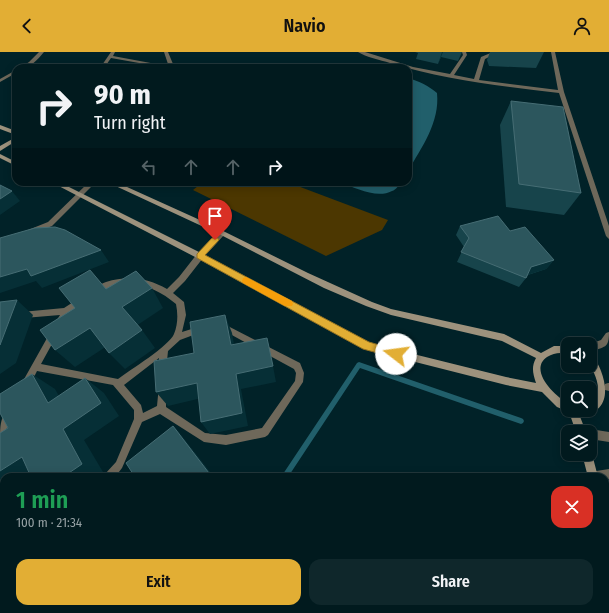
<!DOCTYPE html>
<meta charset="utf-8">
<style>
:root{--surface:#011a1e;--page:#0f272b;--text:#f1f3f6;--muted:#96a1a4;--line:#23383c;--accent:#e2ae34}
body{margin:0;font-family:"Fira Sans Condensed",sans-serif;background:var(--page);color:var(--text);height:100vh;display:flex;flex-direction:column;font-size:15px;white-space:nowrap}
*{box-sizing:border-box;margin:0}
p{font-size:13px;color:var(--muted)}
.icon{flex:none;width:22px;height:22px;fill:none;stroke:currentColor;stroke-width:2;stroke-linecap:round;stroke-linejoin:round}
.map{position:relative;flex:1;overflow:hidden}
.details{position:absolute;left:0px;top:421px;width:609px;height:140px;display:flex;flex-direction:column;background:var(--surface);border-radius:12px 12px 0 0;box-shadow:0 2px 10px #0003,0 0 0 1px var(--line)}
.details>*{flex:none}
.guide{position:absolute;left:12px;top:12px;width:400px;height:122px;border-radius:12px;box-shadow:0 2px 10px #0003,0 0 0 1px var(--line);background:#011a1e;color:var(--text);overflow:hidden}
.fabs{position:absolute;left:561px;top:285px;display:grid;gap:8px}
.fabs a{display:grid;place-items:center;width:36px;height:36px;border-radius:8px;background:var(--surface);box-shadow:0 2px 10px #0003,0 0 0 1px var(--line);font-size:20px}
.pin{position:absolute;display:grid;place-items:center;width:34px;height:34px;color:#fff;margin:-41px -17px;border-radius:50% 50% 50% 0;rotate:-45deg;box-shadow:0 0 4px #0007}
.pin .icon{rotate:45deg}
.me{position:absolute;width:44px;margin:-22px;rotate:285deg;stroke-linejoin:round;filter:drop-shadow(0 0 3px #0008)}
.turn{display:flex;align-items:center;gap:14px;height:84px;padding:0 16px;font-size:18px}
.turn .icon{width:52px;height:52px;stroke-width:2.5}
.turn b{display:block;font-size:28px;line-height:34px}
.lanes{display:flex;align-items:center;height:38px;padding:0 16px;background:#0003;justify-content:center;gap:20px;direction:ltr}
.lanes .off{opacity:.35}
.round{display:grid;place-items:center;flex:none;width:42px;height:42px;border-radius:12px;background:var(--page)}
.head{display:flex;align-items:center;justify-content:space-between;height:68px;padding:0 16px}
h1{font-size:24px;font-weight:600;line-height:30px;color:#1e9e55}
.button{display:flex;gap:8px;margin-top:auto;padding:8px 16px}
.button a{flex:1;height:46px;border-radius:12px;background:var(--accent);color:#111;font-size:16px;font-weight:600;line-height:46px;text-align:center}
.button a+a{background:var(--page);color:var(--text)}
header{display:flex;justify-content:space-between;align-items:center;height:52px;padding:0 16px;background:var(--accent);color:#111;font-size:18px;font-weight:600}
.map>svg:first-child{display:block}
.green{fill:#4c3701}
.water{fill:#215f6b}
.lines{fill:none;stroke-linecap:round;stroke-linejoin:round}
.stream{fill:#215f6b;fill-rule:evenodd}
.street{fill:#6e685a;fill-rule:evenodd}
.secondary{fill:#9d927d;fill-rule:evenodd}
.wall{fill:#17444b}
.shaded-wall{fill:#062f36}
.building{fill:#2c565d;stroke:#466d74}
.route{fill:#e2ae34;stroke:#937122}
.slow{fill:#f59e0b}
</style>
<header><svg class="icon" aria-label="back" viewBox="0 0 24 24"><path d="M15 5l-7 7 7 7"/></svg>Navio<svg class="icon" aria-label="person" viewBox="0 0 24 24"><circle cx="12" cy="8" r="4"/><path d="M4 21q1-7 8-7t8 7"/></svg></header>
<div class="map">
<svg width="609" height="561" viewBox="0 0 609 561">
<rect width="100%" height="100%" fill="#012228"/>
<polygon class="green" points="203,130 287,130 388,168 382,178 326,204 193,138"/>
<g class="water">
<path d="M408,26c11,3 21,8 29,15 3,29 -15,54 -29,78z"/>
<path d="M340,130h61c-2,3 -5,8 -9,9 -15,8 -37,-3 -52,-9z"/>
</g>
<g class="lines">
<g class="stream">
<polygon points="359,310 521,366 523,367 524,369 523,371 521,372 360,316 288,425 281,425 357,311"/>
<polygon points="190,557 199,557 197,561 188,561"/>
</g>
<g class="street">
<path d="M39,0h5c-7,8 -13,16 -24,16l9,-6z"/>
<polygon points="111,0 115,0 113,4 156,12 168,12 164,0 168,0 173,12 186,16 156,14 111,6 104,16 100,16"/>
<path d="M358,0h7l48,15 37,7 13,-19 -1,-3h4l1,3 -13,20 20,4 7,-22 12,-5h6l-14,7 -6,21 79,10 -7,-38h4l9,40 45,134v13l-3,-3 -47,-143c-57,-7 -115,-13 -169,-30 -10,-3 -24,-6 -32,-11z"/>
<polygon points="16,18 16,21 0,30 0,27"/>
<polygon points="89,130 96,130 52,174 32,182 28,182 28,178 48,170"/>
<path d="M222,178l2,1v4l-21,23 -18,23 -12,12 11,9 2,13 -4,17 19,-6 3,1 1,2 -1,2 -24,9 -12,11 -2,20 -3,1 -3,-1 -1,-3v-10l-35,27 17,20 2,8 14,-7 2,-21 3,-1 3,1 1,3v19l39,26 21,2 36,-7 33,-47 1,-8 -2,-4 -75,-41 -1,-2 1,-2 3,-1 78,40 4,10 -1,9 -35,53 -3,2 -39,8 -22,-3 -44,-28 -18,8 -20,46 -7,9h-12l2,-3 11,-12 18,-43v-9l-21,-25 -76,-14 -8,16 -3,1 -3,-1 -1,-3 1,-3 28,-50 3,-1 3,1 1,2 -17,31 77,15c12,-9 51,-33 56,-45 4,-10 4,-20 2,-30 -17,-14 -39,-25 -62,-18 -7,2 -13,6 -20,9l-4,-3c4,-5 11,-8 16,-10 22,-7 42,-4 61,7l12,-12 18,-23 23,-23z"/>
<polygon points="81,245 84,246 85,248 84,250 69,261 62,273 56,273 55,271 60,263 0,268 0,262 64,256"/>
<path d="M609,280c0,17 -4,14 -19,20v-8l11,-4 5,-7z"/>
<polygon points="608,331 609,331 609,339 605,338 604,335 605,332"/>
<path d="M10,358l3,1 1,3 -11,22 -3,2c0,-10 0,-24 10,-28z"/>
<polygon points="590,377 609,380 609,390 590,387 590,380 586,380"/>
<polygon points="609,417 609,427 605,427 605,425 589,425 588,423 590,420"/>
<polygon points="0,450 4,451 4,461 0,460"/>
</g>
<g class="secondary">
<polygon points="0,73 16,79 16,83 0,77"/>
<polygon points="16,85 16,89 0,99 0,94"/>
<polygon points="0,102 16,110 16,114 0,106"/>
<path d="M51,130h8l144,72 166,89 137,34 30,6c-3,-9 -5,-16 0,-25l-34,-17 -111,-26 -25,-9 -42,-18 -103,-53 -114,-53h9l95,43 97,48 64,29 19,7 113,25 37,19 13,-7h14v8c-8,-2 -14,-1 -21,3 -19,13 8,40 21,46v7h22v-6c11,-7 9,-20 4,-31 -1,-2 -4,-6 -4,-7 0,-3 0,-7 0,-10 5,2 9,9 11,15 8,21 6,44 -22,43l7,18h-10l-7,-20 -12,-5 -15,-15 -36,-7 -142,-36 -167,-91z"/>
<polygon points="590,399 592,402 598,425 588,425 582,402 590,402"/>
<polygon points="605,464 609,466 609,480 605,478"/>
<rect x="582" y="557" width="12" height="4"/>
</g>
</g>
<g class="wall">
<polygon points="415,0 462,0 458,9 441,5 438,12 416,7 418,1"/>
<polygon points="490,0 544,0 536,16 489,14 487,8"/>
<polygon points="511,49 581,141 564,163 506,155 500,73"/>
<polygon points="460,174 510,179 554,208 546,217 528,223 526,226 519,235 457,210 464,195 456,183"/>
</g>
<g class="shaded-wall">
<polygon points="442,0 443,0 441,5 438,12"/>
<polygon points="12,139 20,149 0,163 0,147"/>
<polygon points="101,198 109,210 42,236 36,229 0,241 0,225 27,217"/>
<polygon points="554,208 546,217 524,224 531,215"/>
<polygon points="152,236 163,256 136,274 122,255"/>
<polygon points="17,248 33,263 16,311 0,322 0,293"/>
<polygon points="225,263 232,281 237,310 231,293"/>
<polygon points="90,276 107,294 75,315 55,298"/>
<polygon points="142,278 155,296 125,317 109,301"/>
<polygon points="273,314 276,330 241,337 248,374 210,382 201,370 236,322"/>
<polygon points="32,322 55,337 70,364 48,351"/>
<polygon points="85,326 104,341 119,364 84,388 103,420 96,425 63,425 63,377"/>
<polygon points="197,331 206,345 168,354 156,340"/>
<polygon points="173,374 178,379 214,425 212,425"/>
<polygon points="22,405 31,425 4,425 4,441 0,441 0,419"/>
</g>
<g class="building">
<polygon points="511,49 563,55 581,141 519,132"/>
<polygon points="0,133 12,139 0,147"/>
<polygon points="498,164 510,179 525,175 554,208 531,215 526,226 461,200 469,186 460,174"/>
<polygon points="55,175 65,178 101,198 31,224 27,217 0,225 0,186 35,176"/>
<polygon points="90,218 106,237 136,219 152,236 122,255 142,278 109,301 90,276 55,298 40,278 75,256 59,236"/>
<polygon points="17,248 0,293 0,250"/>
<polygon points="225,263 231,293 267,286 273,314 236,322 242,361 201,370 197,331 156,340 154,309 194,301 190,270"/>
<polygon points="32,322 48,351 85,326 101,351 63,377 82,412 63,425 31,425 22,405 0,419 0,381 8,376 0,361 0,342"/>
<polygon points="173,374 212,425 135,425 126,411"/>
</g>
<polygon class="route" points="212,186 218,186 219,188 205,203 369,290 400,299 401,302 400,305 396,306 363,297 197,206 197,202"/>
<polygon class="slow" points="246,225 292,249 293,252 292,254 285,254 243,231 242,229 243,226"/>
</svg>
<div class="fabs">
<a><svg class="icon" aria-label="sound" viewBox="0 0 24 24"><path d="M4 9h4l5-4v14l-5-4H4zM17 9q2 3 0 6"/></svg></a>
<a><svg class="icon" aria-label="search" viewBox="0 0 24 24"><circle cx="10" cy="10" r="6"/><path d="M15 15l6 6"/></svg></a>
<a><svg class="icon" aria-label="layers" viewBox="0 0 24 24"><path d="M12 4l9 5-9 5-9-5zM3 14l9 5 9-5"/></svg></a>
</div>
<div class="pin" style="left:215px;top:188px;background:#d93025"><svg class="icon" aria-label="arrive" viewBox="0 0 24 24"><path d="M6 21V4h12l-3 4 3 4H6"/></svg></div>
<svg class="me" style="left:396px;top:302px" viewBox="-20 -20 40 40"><circle r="19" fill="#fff"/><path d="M0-13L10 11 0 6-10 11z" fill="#e2ae34"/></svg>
<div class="guide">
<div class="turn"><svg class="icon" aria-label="right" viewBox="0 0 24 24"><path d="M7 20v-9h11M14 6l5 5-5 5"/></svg><div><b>90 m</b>Turn right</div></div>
<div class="lanes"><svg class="icon off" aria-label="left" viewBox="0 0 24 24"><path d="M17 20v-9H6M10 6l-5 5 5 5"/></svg><svg class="icon off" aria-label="ahead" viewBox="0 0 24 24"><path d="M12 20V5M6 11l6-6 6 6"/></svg><svg class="icon off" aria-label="ahead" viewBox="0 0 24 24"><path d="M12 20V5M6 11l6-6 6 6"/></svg><svg class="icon" aria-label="right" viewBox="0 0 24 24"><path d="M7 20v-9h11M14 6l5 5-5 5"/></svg></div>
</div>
<section class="details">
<div class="head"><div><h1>1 min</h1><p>100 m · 21:34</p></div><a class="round" style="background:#d93025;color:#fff"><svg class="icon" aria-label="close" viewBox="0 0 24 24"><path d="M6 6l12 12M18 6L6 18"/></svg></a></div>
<div class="button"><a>Exit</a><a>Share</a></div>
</section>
</div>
